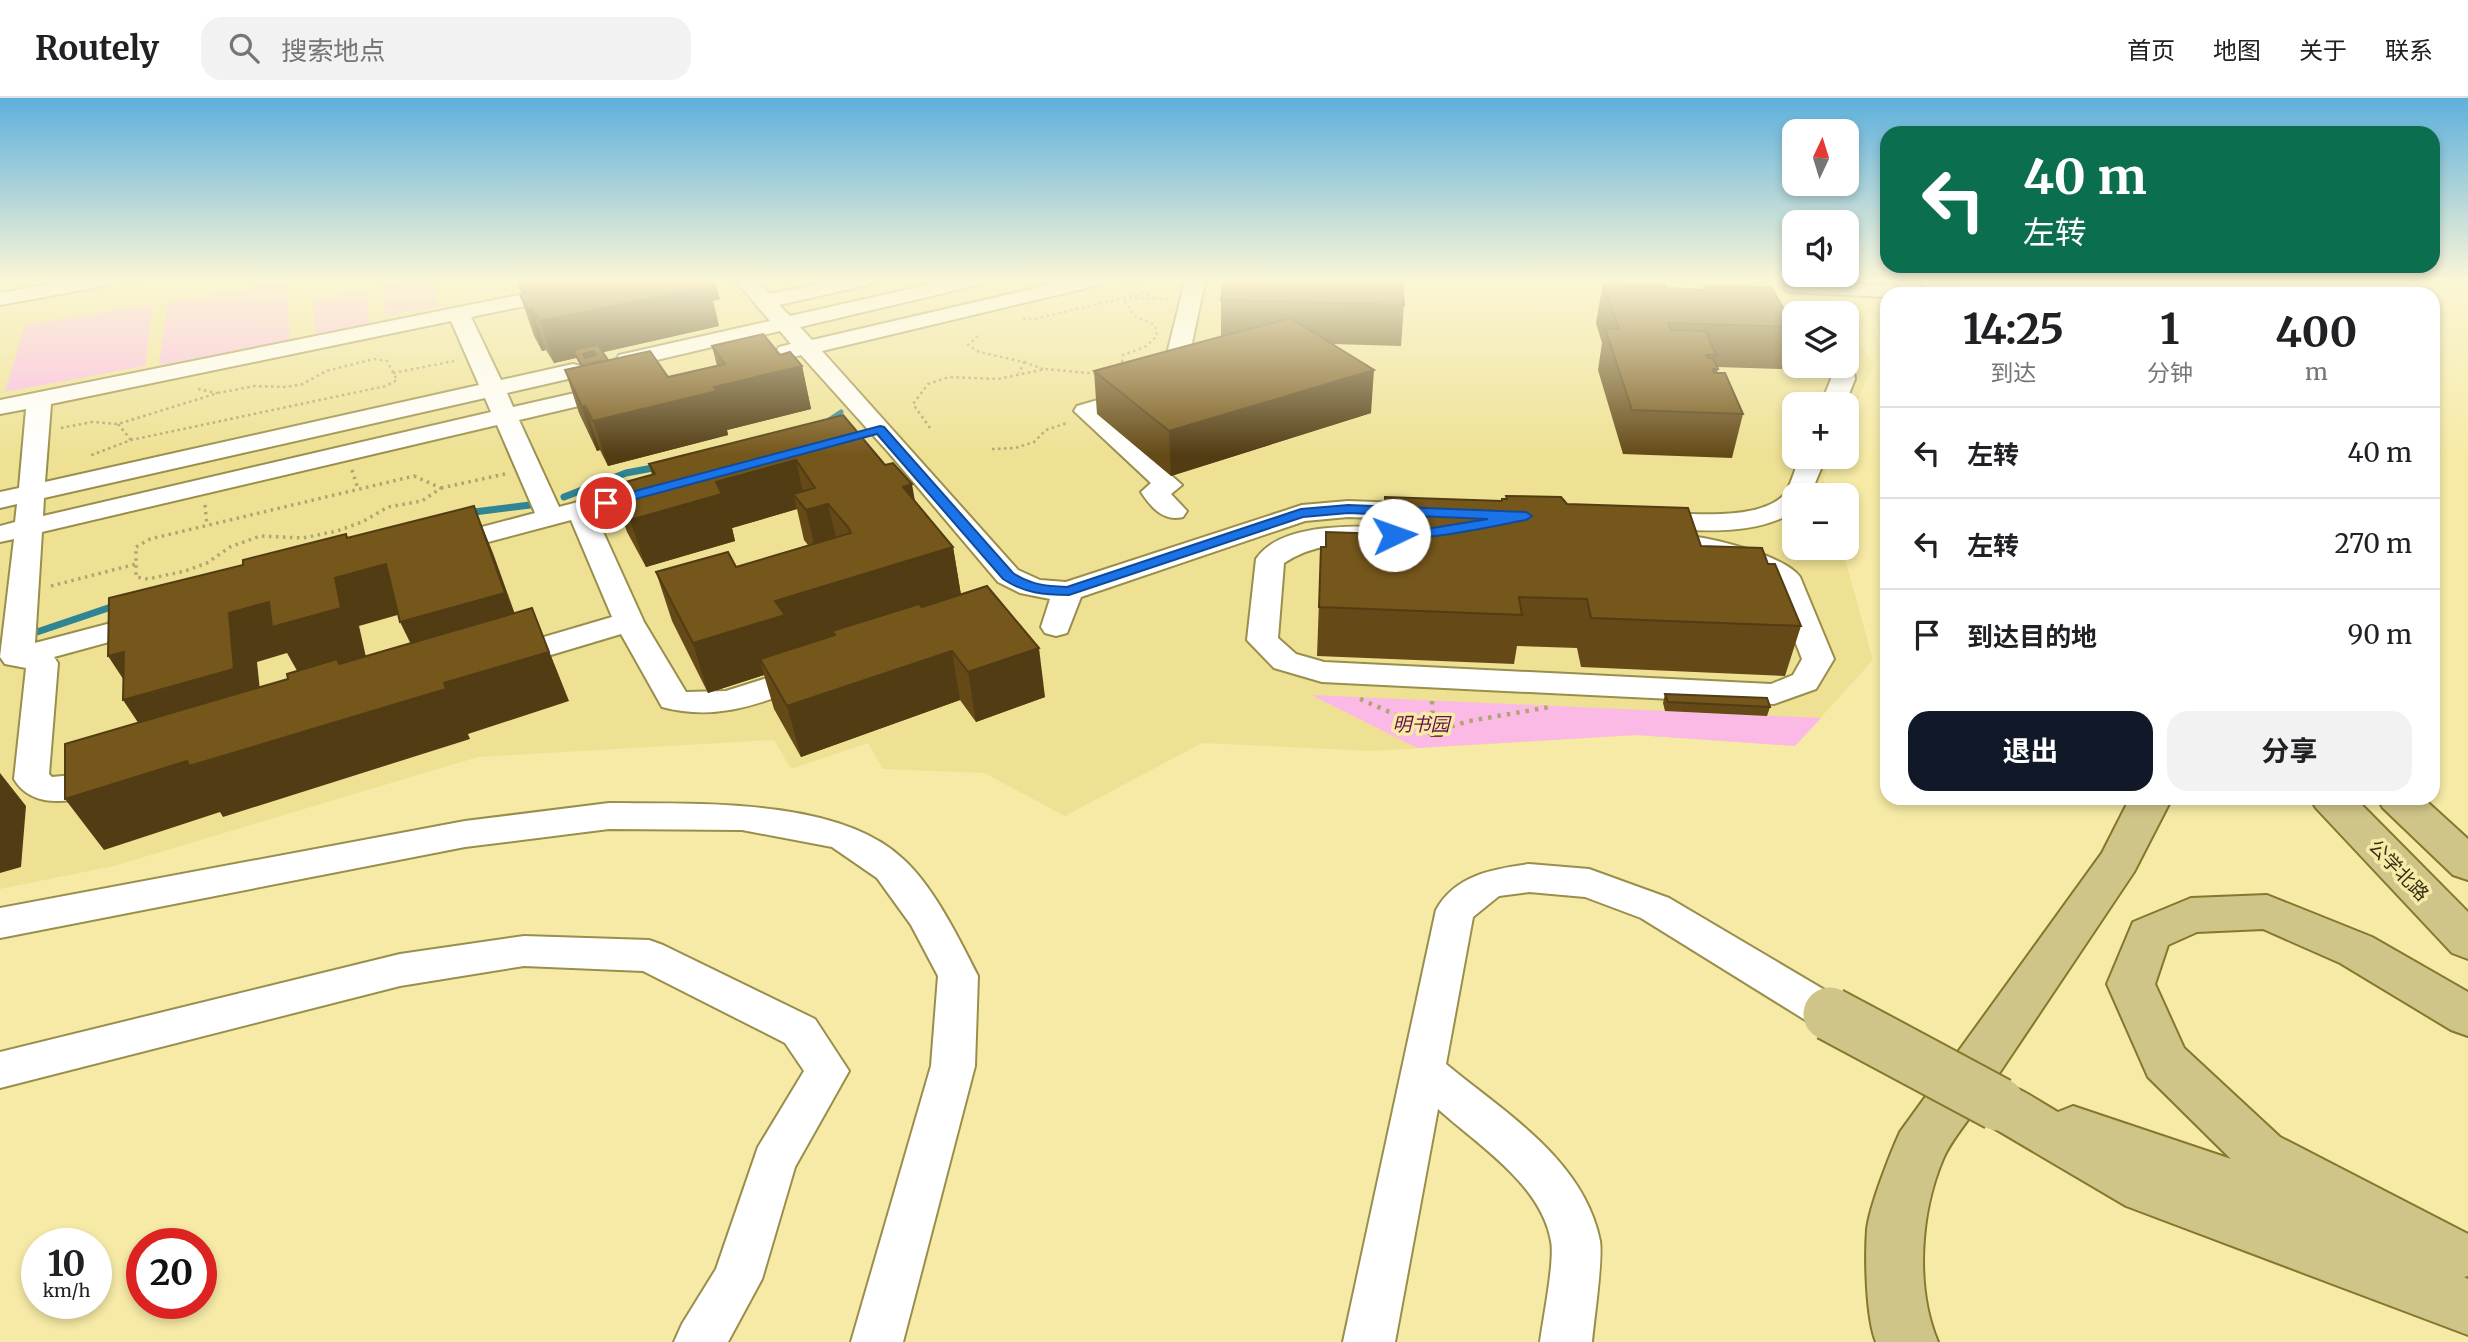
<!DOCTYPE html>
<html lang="zh">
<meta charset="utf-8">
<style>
:root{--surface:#fff;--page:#f2f2f2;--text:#202124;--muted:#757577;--line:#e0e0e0;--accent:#111827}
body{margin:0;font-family:Merriweather,"Noto Sans SC",serif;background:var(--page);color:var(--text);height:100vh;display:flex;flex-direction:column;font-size:26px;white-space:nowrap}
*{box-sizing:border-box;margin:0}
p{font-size:23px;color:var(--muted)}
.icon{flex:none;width:38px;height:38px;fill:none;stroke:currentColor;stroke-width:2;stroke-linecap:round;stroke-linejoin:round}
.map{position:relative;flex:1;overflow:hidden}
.drawer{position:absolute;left:1880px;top:189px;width:560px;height:518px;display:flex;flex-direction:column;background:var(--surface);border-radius:21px;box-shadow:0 4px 10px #0003}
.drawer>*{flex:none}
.hud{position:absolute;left:1880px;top:28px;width:560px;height:147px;border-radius:21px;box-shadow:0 4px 10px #0003;background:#0b6e4f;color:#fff;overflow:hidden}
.needle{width:46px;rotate:4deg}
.buttons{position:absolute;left:1782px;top:21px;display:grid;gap:14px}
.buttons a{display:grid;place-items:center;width:77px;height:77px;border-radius:14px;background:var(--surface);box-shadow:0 4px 10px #0003;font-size:35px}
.speed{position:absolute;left:21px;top:1130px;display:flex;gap:14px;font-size:35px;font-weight:700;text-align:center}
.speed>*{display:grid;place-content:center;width:91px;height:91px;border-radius:50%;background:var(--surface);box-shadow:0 4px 10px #0003;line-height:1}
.speed small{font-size:18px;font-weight:400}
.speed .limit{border:10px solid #d22;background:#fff;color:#111}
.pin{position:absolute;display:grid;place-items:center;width:60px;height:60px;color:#fff;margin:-30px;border:4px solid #fff;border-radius:50%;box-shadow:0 2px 7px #0007}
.me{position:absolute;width:77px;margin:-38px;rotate:87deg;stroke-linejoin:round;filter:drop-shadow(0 0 5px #0008)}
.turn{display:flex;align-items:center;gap:24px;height:147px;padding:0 28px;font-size:32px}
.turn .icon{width:91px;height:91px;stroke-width:2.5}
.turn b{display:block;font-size:49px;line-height:60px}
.eta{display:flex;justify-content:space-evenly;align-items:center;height:119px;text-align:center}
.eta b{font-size:42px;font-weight:700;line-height:49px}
.button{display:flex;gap:14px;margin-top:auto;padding:14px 28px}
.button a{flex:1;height:80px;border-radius:21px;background:var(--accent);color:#fff;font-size:28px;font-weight:700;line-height:80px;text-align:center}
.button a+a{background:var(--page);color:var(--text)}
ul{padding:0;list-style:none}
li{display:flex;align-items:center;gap:21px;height:91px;padding:0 28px;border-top:2px solid var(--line)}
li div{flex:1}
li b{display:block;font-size:26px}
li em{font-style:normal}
header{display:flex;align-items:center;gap:42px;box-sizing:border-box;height:98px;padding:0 35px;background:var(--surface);border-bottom:2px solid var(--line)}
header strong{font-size:33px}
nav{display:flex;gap:38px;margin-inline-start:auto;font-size:24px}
.search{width:490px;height:63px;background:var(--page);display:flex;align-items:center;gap:18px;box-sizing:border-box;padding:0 24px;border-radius:21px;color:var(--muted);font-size:26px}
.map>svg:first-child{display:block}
.built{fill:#eee194}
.green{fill:#fbbae5}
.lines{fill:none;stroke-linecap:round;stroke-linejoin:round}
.stream-far1{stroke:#2f8594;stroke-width:5}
.stream{stroke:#2f8594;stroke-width:7}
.minor-casing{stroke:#998e4b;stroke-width:4}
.major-casing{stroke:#85782c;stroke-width:4}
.path-far2{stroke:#aea570;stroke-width:2.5;stroke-dasharray:2.5 3.5;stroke-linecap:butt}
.path-far1{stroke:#aea570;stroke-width:3.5;stroke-dasharray:2.5 4.5;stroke-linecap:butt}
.path{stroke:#aea570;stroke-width:4.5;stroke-dasharray:3.5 6;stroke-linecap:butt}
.minor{fill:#fff;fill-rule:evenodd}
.major{fill:#d0c588;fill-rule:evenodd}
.major-bridge-casing{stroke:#85782c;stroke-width:57;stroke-linecap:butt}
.major-bridge{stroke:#d0c588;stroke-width:53}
.wall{fill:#654a17}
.shaded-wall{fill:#523c13}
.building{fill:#75561b;stroke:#523c13;stroke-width:2;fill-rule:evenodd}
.route{fill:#1a73e8;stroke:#114b97;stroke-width:2}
.labels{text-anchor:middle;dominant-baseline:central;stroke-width:7;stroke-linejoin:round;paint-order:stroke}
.park-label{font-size:19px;font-style:italic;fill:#650f51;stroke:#f6eaa6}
.street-label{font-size:19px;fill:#353015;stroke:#f6eaa6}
</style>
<header>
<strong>Routely</strong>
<div class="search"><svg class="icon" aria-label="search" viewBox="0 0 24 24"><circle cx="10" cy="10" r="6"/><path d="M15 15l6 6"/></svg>搜索地点</div>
<nav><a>首页</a><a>地图</a><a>关于</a><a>联系</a></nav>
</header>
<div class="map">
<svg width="2468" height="1244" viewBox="0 0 2468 1244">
<rect width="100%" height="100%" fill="#f6eaa6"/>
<polygon class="built" points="6,183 1822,183 1842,215 1794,215 1794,268 1846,268 1846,222 1874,266 1846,328 1846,306 1794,306 1794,359 1833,359 1823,380 1828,397 1794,397 1794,450 1842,450 1873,562 1795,648 1636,637 1372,653 1202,645 1065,718 984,675 883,671 868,645 791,671 774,642 478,659 114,768 0,791 0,184"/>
<g class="green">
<polygon points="406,183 432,183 438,209 386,218 381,187"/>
<polygon points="287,184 290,243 159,267 167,204"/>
<polygon points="365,192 370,226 315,236 313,201"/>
<polygon points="153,206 145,268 5,294 25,227"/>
<polygon points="1311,597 1821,620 1795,648 1636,637 1417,650"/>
</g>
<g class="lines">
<polyline class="stream-far1" points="826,324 841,314"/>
<g class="stream">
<polyline points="564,399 626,375 658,369"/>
<polyline points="466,415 530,407"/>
<polyline points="37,534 117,507"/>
</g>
<defs>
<g id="minor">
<polygon points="66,183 109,183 106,187 99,189 0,207 0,195"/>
<path d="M588,183h40l-3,4 -7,2 -147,30 30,63 72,-16 8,2 4,5 -4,5 -74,17 6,14 75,-17 8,2 4,5 -4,5 -77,18 40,87 99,-26 9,2 4,6 -4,6 -72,19 49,108 42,70 40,-1 85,-27 11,3 5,7 -5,7c-55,19 -100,42 -160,26l-41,-73 -117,35 -11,-3 -5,-7 5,-7 119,-35 -41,-97 -128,34 -10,-2 -4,-6 4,-6 102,-27 -38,-88 -455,107 -7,111 118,-31 11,3 4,6 -4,6 -110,30 4,6 -9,111 3,3 32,-3 26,-8 12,4 5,8 -5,8c-33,12 -86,30 -108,-7l12,-111 -21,-4 -5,-7 14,-118 -14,3v-16l15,-4 2,-18 -17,4v-16l19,-4 7,-79 -26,5v-14zM451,223l28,64 -434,97 6,-78zM485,300l6,14 -448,104 1,-18z"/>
<polygon points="736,183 757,183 770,196 833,183 871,183 868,187 779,207 790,218 945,183 981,183 978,187 800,229 812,242 1066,183 1102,183 1099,187 822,253 1018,472 1040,482 1066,484 1302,407 1348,403 1427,406 1437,408 1441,414 1437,420 1427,422 1348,419 1305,423 1081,499 1067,535 1056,538 1045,535 1041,529 1050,501 1020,495 998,484 889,355 801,257 787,261 779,259 776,254 779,249 791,246 780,233 627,269 619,267 616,262 619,257 770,223"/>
<path d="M1185,183h20l-22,105 -4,5 -76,23 79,71 -11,9 16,17 -4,6c-20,5 -32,-10 -42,-25l10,-9 -77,-72 3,-5 83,-24z"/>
<polygon points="1794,184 1915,188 1922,190 1925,194 1886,196 1886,199 1787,194 1784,190 1787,186"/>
<polygon points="1846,262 1853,268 1855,281 1845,306 1821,306 1831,281 1831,268 1846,268"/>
<path d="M1800,359h26l-16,38h-16v17c-43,25 -98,18 -145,16l-10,-2 -4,-6 4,-6 10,-2c35,1 107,10 134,-16 7,-7 12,-28 17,-39z"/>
<path d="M1526,410c33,8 66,22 99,27 21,3 44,0 65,1 26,3 95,20 110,41l34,82 -18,30 -42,15 -452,-22 -48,-14 -27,-28 9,-81c30,-44 123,-29 169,-33 34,-4 67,-12 101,-18zM1525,426l99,27 68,2 63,19 17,10 30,77 -9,16 -22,9 -447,-22 -28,-8 -18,-16 6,-75c43,-28 82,-16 130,-20 38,-2 75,-11 111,-19z"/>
<path d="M609,705c85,1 229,-6 294,56 31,28 56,80 75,117l-3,90 -72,276h-52l80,-276 7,-90 -27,-51 -34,-47 -45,-31 -90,-17 -133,-1 -144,18 -465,91v-30l465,-87z"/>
<path d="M1529,766l60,5 80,29 176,104 6,12 -6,12 -15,5 -15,-5 -174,-108 -56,-21 -56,-5 -30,4 -26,21 -27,147c59,49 138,96 154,177 3,20 -6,78 -8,101h-52c3,-23 15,-82 11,-101 -10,-57 -73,-96 -113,-132l-43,233h-52l93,-432c19,-35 57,-41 93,-46z"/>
<polygon points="524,838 649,842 663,847 815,921 849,973 795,1069 762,1181 728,1244 674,1244 682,1226 716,1171 758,1049 804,973 785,945 643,873 524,868 400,888 0,990 0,954 400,856"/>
</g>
<g id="major">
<polygon points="1895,183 1919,183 1929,196 1905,196"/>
<polygon points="1931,183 1955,183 1965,196 1941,196"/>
<path d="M2130,700h42l-38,74 -142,212c16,-6 51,20 66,28l15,-6 158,53 -83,-82 -41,-93 26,-62 58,-24 76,-3 105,42 96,55v44l-17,-6 -111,-67 -77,-34 -66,3 -29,13 -13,39 29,64 96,89 188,97v42l-4,1 4,2v56l-342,-129 -146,-86 -5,-10c-10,15 -25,32 -32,49 -23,54 -28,129 -5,183h-62c-10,-25 -11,-84 -9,-112 2,-22 23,-76 33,-98l202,-279z"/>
<polygon points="2310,700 2355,700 2468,814 2468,861 2452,855 2316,710"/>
<polygon points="2377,700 2423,700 2468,741 2468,782 2453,777 2383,710"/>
</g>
</defs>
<use href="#minor" class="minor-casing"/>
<use href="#major" class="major-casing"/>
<g class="path-far2">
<polyline points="1127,183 1153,200"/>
<polyline points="121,187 142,183"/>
<polyline points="1023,221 1034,221 1145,195"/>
<polyline points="978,238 968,247 979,254 1024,264 1019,275"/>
<polyline points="1024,264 1043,271"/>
<polyline points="1121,270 1123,257 1145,249 1157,238 1155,227 1134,218 1123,200 1168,201"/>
<polyline points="393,275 454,263"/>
<polyline points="198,291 217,295"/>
<polyline points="118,326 131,342"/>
<polyline points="61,330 92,324 118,326 218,295 255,288 286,289 303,286 326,273 374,261 387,263 397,282 386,288 131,342 89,358"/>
<polyline points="930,330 913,306 928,286 949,279 998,281 1046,271 1099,276"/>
<polyline points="992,351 1015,350 1034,344 1046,332 1067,325"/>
</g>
<g class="path-far1">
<polyline points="352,372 358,391"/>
<polygon points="414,378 441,390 422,403 388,409 362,424 337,433 303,440 260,438 230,449 207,465 185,473 148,481 136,479 136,449 150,441"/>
<polyline points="441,390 505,376"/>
<polyline points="205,407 207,428"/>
<polyline points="51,488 136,466"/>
</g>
<g class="path">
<polyline points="1360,601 1426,630"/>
<polyline points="1432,603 1433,623"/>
<polyline points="1442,631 1469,623 1550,609"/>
</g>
<use href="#minor" class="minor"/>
<use href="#major" class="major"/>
<defs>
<polyline id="major-bridge" points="1830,916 1998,1006"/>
</defs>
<use href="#major-bridge" class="major-bridge-casing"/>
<use href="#major-bridge" class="major-bridge"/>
</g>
<g class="wall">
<polygon points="518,185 720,201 713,203 719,228 603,254 608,262 668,279 717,268 712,248 780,257 802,268 811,311 727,332 728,337 608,368 600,352 597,353 579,315 565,272 581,268 576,260 554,265 546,252 542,253 534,238 520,197 522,197"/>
<polygon points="1603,185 1667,190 1704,192 1704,188 1794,229 1782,271 1717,269 1718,271 1717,275 1743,316 1732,360 1623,356 1598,272 1602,245 1596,225"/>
<polygon points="1221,202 1404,207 1401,248 1332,246 1371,315 1171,378 1097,316 1094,273 1221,238"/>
<polygon points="843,317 953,449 961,497 1045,599 976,624 960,602 801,659 774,611 764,577 708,595 672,523 656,474 736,469 808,447 804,442 797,411 732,430 735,443 646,469 627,434 611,388 652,377 649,366"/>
<polygon points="1506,398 1567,406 1701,448 1768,466 1801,528 1785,578 1581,569 1577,550 1517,548 1514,566 1317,558 1321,449 1326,449 1382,436 1385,399 1501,403 1502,401 1506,401"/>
<polygon points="1665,596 1770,609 1767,618 1665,613 1663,605"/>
<polygon points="1425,624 1446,624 1445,633 1442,639 1431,639 1424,633"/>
</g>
<g class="shaded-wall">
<polygon points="695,183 715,183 720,201 713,203 719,228 578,260 573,252 576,260 554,265 540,223"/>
<polygon points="532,211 546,252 542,253 528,212"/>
<polygon points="802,268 811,311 727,332 728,337 608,368 593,323 714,289"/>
<polygon points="1374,272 1371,315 1171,378 1169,333"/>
<polygon points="585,308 600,352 597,353 582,309"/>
<polygon points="796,362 806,408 793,396 797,411 732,430 735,443 646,469 630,422 716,384"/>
<polygon points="912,386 920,432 903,389"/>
<polygon points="828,406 839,452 817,459 806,412"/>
<polygon points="474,408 493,455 525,544 424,573 400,524"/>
<polygon points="346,436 363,472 386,466 408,514 359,528 366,559 340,567 365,615 446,591 444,585 549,554 532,510 569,603 468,636 470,641 223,719 220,714 104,752 65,701 187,663 191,668 365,615 339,567 300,578 287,555 257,564 263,621 157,653 123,602 135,599 108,558 124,554 150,595 234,571 229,515 269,504 282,526 341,510 335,480 362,472 347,440"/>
<polygon points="953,449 961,497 835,537 832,533 833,537 760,561 764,577 708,595 693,545 775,503"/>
<polygon points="1039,550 1045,599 976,624 968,574"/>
<polygon points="952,553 960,602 801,659 787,608"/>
<polygon points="1446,624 1445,633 1442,639 1443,629"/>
<polygon points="0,675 26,708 21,769 0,775"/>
</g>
<g class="building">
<polygon points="531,183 705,183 709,188 540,223 532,211 528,212 520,197 524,196 518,185"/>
<polygon points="1224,183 1402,183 1404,207 1221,202"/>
<polygon points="1603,185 1665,187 1667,190 1706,192 1704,188 1771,189 1794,229 1668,225 1671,232 1706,233 1716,257 1706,257 1708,260 1713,260 1718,271 1713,271 1714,275 1725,275 1743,316 1632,312 1605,230 1619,231"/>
<polygon points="1290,220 1374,272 1169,333 1094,273"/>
<polygon points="763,236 780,257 790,254 802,268 714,289 717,293 593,323 585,308 582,309 565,272 650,253 668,279 725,266 712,248"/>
<path d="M598,247l10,15 -8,2v-1l-18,5 -9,-16zM594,253l2,4 -11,3 -2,-4z"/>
<polygon points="843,317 885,367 893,365 912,386 903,389 953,449 775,503 785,517 693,545 656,474 728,454 736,469 851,435 848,429 828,406 806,412 793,396 815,390 796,362 716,384 722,396 630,422 611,388 655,376 649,366"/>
<polygon points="1506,398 1561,399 1567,406 1688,410 1701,448 1762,450 1768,466 1775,466 1801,528 1591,520 1587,501 1519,499 1522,517 1319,509 1321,449 1326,449 1326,434 1386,436 1385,399 1502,403 1502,401 1507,401"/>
<polygon points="474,408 505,495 400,524 386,466 335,480 341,510 272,529 269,504 229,515 234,571 123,602 124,554 108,558 109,500 243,467 243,462 346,436 347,440"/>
<polygon points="987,488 1039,550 968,574 952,553 787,608 760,561 835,537 832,533 919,506 922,509"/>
<polygon points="532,510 549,554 444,585 446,591 189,668 187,663 65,701 65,646 288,581 287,576 337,561 339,566"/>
<polygon points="1665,596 1767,600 1770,609 1668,604"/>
<polygon points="1430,618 1440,618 1446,624 1443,629 1432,630 1425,624"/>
</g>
<linearGradient id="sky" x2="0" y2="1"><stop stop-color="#5db0dc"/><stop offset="0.51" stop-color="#fbf6d7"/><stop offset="1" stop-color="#fbf6d7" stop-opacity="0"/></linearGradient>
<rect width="2468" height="357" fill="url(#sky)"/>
<path class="route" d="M880,328l4,1 129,146c18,12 33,13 54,14l234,-78 47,-4 178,7 6,4 -6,4c-24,4 -124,27 -139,15l7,-4h20l74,-12 -140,-6 -45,4 -234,78c-25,0 -45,-2 -66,-16l-126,-145 -271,73 -6,-4 1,-3z"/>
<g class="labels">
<g class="park-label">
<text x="1421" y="626">明书园</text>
</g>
<g class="street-label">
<text transform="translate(2399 772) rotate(46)">公学北路</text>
</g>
</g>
</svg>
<div class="buttons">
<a><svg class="needle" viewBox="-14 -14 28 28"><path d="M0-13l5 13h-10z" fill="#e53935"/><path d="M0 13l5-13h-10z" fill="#757577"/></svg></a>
<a><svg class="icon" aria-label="sound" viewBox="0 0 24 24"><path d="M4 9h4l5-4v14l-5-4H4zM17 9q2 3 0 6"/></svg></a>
<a><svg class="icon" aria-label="layers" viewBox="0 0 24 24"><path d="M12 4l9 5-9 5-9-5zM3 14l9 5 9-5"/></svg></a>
<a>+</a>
<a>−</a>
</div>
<div class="speed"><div>10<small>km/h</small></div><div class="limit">20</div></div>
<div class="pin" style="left:606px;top:405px;background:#d93025"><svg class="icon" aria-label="arrive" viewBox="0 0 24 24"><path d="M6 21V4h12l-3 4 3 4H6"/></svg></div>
<svg class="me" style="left:1394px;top:437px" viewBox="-20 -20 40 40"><circle r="19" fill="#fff"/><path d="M0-13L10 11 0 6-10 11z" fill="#1a73e8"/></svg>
<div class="hud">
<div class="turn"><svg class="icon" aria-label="left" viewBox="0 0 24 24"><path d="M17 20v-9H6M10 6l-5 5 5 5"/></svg><div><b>40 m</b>左转</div></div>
</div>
<section class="drawer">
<div class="eta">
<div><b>14:25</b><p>到达</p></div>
<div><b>1</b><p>分钟</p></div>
<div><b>400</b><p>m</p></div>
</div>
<ul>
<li><svg class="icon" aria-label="left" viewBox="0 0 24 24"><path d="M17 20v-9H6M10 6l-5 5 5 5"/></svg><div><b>左转</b></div><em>40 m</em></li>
<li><svg class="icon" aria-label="left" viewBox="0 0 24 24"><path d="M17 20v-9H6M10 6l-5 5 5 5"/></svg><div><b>左转</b></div><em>270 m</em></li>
<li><svg class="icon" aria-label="arrive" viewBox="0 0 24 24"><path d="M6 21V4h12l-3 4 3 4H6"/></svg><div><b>到达目的地</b></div><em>90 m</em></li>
</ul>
<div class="button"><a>退出</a><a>分享</a></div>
</section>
</div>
